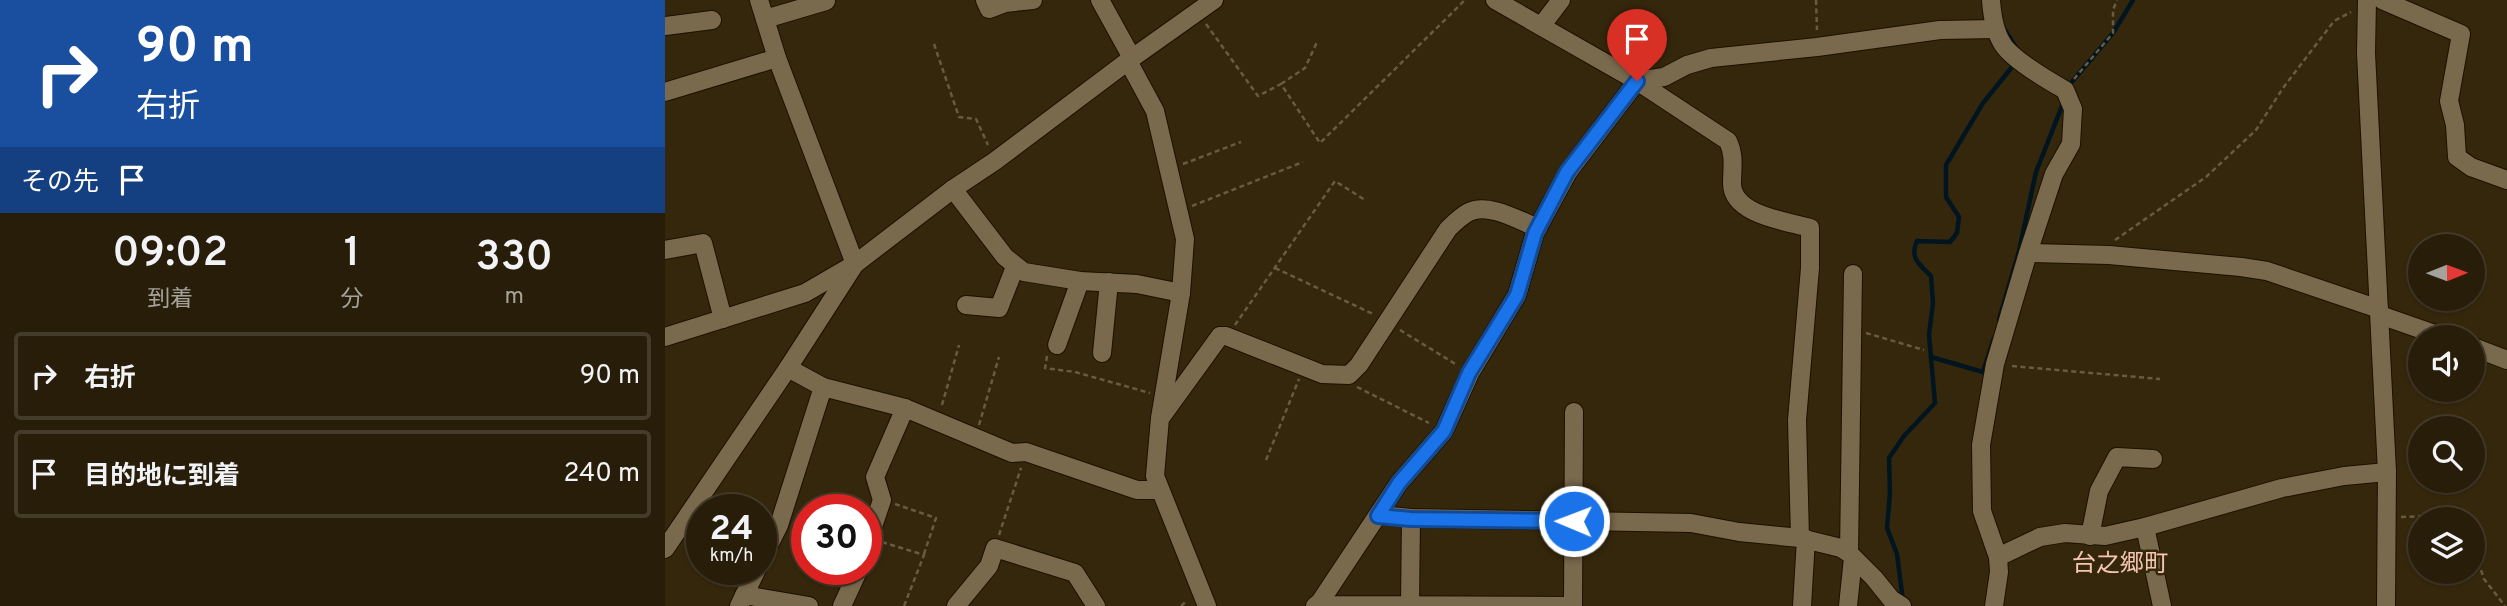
<!DOCTYPE html>
<html lang="ja">
<meta charset="utf-8">
<style>
:root{--surface:#281d09;--page:#302612;--text:#f1f3f6;--muted:#a5a29c;--line:#443b2a}
body{margin:0;font-family:Overpass,"Noto Sans JP",sans-serif;background:var(--page);color:var(--text);height:100vh;display:flex;flex-direction:column;font-size:26px;white-space:nowrap}
*{box-sizing:border-box;margin:0}
p{font-size:23px;color:var(--muted)}
.icon{flex:none;width:38px;height:38px;fill:none;stroke:currentColor;stroke-width:2;stroke-linecap:round;stroke-linejoin:round}
.map{position:relative;flex:1;overflow:hidden}
.sheet{display:flex;flex-direction:column;background:var(--surface);width:665px}
.sheet>*{flex:none}
.hud{background:#1a4fa0;color:#fff;overflow:hidden}
.needle{width:46px;rotate:89deg}
.tools{position:absolute;left:1743px;top:234px;display:grid;gap:14px}
.tools a{display:grid;place-items:center;width:77px;height:77px;border-radius:50%;background:var(--surface);box-shadow:0 2px 5px #0004,0 0 0 2px var(--line);font-size:35px}
.speed{position:absolute;left:21px;top:494px;display:flex;gap:14px;font-size:35px;font-weight:700;text-align:center}
.speed>*{display:grid;place-content:center;width:91px;height:91px;border-radius:50%;background:var(--surface);box-shadow:0 2px 5px #0004,0 0 0 2px var(--line);line-height:1}
.speed small{font-size:18px;font-weight:400}
.speed .limit{border:10px solid #d22;background:#fff;color:#111}
.pin{position:absolute;display:grid;place-items:center;width:60px;height:60px;color:#fff;margin:-72px -30px;border-radius:50% 50% 50% 0;rotate:-45deg;box-shadow:0 0 7px #0007}
.pin .icon{rotate:45deg}
.me{position:absolute;width:77px;margin:-38px;rotate:271deg;stroke-linejoin:round;filter:drop-shadow(0 0 5px #0008)}
.turn{display:flex;align-items:center;gap:24px;height:147px;padding:0 21px;font-size:32px}
.turn .icon{width:91px;height:91px;stroke-width:2.5}
.turn b{display:block;font-size:49px;line-height:60px}
.then{display:flex;align-items:center;height:66px;padding:0 21px;background:#0003;gap:14px;font-size:26px}
.eta{display:flex;justify-content:space-evenly;align-items:center;height:119px;text-align:center}
.eta b{font-size:42px;font-weight:600;line-height:49px}
ul{padding:0;list-style:none}
li{display:flex;align-items:center;gap:21px;height:88px;margin:0 14px 10px;padding:0 7px;border:4px solid var(--line);border-radius:7px}
li div{flex:1}
li b{display:block;font-size:26px}
li em{font-style:normal}
main{display:flex;flex:1;min-height:0}
.map>svg:first-child{display:block}
.lines{fill:none;stroke-linecap:round;stroke-linejoin:round}
.stream{stroke:#001520;stroke-width:4.5}
.minor-casing{stroke:#1c1000;stroke-width:20}
.path{stroke:#685b44;stroke-width:2.5;stroke-dasharray:5 3.5;stroke-linecap:butt}
.minor{stroke:#7a6a4d;stroke-width:18}
.route-casing{stroke:#114b97;stroke-width:18}
.route{stroke:#1a73e8;stroke-width:12}
.labels{text-anchor:middle;dominant-baseline:central;stroke-width:5;stroke-linejoin:round;paint-order:stroke}
.quarter-label{font-size:24px;fill:#f4c5b3;stroke:#35270c}
</style>
<main>
<section class="sheet">
<div class="hud">
<div class="turn"><svg class="icon" aria-label="right" viewBox="0 0 24 24"><path d="M7 20v-9h11M14 6l5 5-5 5"/></svg><div><b>90 m</b>右折</div></div>
<div class="then">その先<svg class="icon" aria-label="arrive" viewBox="0 0 24 24"><path d="M6 21V4h12l-3 4 3 4H6"/></svg></div>
</div>
<div class="eta">
<div><b>09:02</b><p>到着</p></div>
<div><b>1</b><p>分</p></div>
<div><b>330</b><p>m</p></div>
</div>
<ul>
<li><svg class="icon" aria-label="right" viewBox="0 0 24 24"><path d="M7 20v-9h11M14 6l5 5-5 5"/></svg><div><b>右折</b></div><em>90 m</em></li>
<li><svg class="icon" aria-label="arrive" viewBox="0 0 24 24"><path d="M6 21V4h12l-3 4 3 4H6"/></svg><div><b>目的地に到着</b></div><em>240 m</em></li>
</ul>
</section>
<div class="map">
<svg width="1842" height="606" viewBox="0 0 1842 606">
<rect width="100%" height="100%" fill="#35270c"/>
<g class="lines">
<g class="stream">
<polyline points="1340,30 1352,49"/>
<polyline points="1403,89 1406,83 1448,33 1468,0"/>
<polyline points="1334,320 1354,251 1371,172 1399,101"/>
<polyline points="1266,357 1318,372 1329,338"/>
<path d="M1238,601l-6,-47 -10,-26 3,-35 -1,-35 15,-22 31,-33 -6,-68 4,-32 -2,-27c-11,-11 -22,-18 -14,-35l33,1 7,-9 2,-16 -13,-20v-32l37,-62 33,-41"/>
</g>
<defs>
<g id="minor">
<polyline points="320,0 324,9 340,3 368,0"/>
<polyline points="435,0 467,58"/>
<path d="M830,0l142,81 91,60c7,15 4,27 4,43 1,31 54,37 78,44v40l-13,152 3,118"/>
<path d="M1326,0c1,15 3,30 11,43 8,15 47,38 63,47l8,19 -2,35 -17,30 -26,79 -33,111 -14,81 1,66 16,46 1,15 -5,34"/>
<polyline points="1702,0 1701,53 1722,472 1721,606"/>
<polyline points="1717,0 1796,34 1784,101 1790,125 1792,157 1806,167 1842,180"/>
<polyline points="100,19 161,1"/>
<polyline points="877,25 896,0"/>
<polyline points="0,26 47,20"/>
<polyline points="463,61 490,111 520,239 516,293 495,418 490,476 542,606"/>
<polyline points="0,92 112,58"/>
<polyline points="288,189 340,257 359,272 415,281 472,284 516,293"/>
<polyline points="0,250 38,243 58,319"/>
<polyline points="1363,253 1444,255 1576,267 1602,271 1714,309"/>
<polyline points="301,305 334,308 350,267"/>
<polyline points="1715,315 1781,338"/>
<polyline points="0,337 140,293 190,264 288,189 330,161 463,61 549,0"/>
<polyline points="392,345 415,281"/>
<polyline points="1808,347 1842,360"/>
<polyline points="437,353 444,282"/>
<polyline points="123,368 158,387 240,408 347,453 361,452 472,490 494,490"/>
<path d="M497,416l58,-80h6l96,38 27,1 10,-10 89,-136c6,-6 13,-13 21,-17 19,-10 51,9 69,16"/>
<polyline points="714,515 746,518 1026,523 1074,532 1135,538 1176,548 1184,553 1209,578 1226,599 1237,606"/>
<polyline points="1480,527 1497,606"/>
<polyline points="1425,536 1434,491 1452,457 1488,459"/>
<polyline points="201,547 217,500 210,477 240,408"/>
<polyline points="0,549 123,368 190,264 112,58 94,0"/>
<polyline points="1184,553 1188,274"/>
<polyline points="1333,557 1375,537 1400,533 1440,536 1480,527 1617,488 1679,476 1722,472"/>
<polyline points="96,561 114,525 158,387"/>
<polyline points="79,595 144,606"/>
<polyline points="655,602 665,605 908,606"/>
<polyline points="74,606 92,569"/>
<polyline points="177,606 194,569"/>
<polyline points="291,606 324,566 330,548 410,573 431,606"/>
<polyline points="650,606 655,602 734,483 779,431 805,373 852,295 870,233 903,172 972,81 999,77 1022,65 1046,58 1152,47 1275,30 1330,29"/>
<polyline points="745,606 746,518"/>
<polyline points="908,606 909,412"/>
<polyline points="1137,606 1141,539"/>
<polyline points="1183,606 1188,558"/>
</g>
</defs>
<use href="#minor" class="minor-casing"/>
<g class="path">
<polyline points="1151,0 1152,30"/>
<polyline points="541,24 593,96 616,84 655,143 800,0"/>
<polyline points="269,44 294,117 311,119 323,145"/>
<polyline points="1409,79 1448,33 1448,10 1452,0"/>
<polyline points="616,84 640,68 652,42"/>
<polyline points="518,164 576,142"/>
<polyline points="527,206 638,162"/>
<polyline points="1450,240 1541,177 1591,130 1618,88 1669,21 1686,12"/>
<polyline points="610,268 708,314"/>
<polyline points="570,325 670,181 700,200"/>
<polyline points="735,330 792,365"/>
<polyline points="1201,333 1259,350"/>
<polyline points="382,356 380,368 410,372 485,393"/>
<polyline points="1347,366 1495,379"/>
<polyline points="692,387 764,423"/>
<polyline points="277,405 294,345"/>
<polyline points="314,425 334,357"/>
<polyline points="601,460 634,379"/>
<polyline points="230,504 271,518 259,554"/>
<polyline points="1736,517 1761,516 1771,520"/>
<polyline points="334,535 356,468"/>
<polyline points="217,542 259,555 239,606"/>
<polyline points="1808,546 1819,579 1840,606"/>
<polyline points="516,606 522,601"/>
</g>
<use href="#minor" class="minor"/>
</g>
<g class="lines">
<defs>
<polyline id="route" points="909,521 746,519 713,516 734,483 779,431 804,373 852,295 870,233 902,172 972,81"/>
</defs>
<use href="#route" class="route-casing"/>
<use href="#route" class="route"/>
</g>
<g class="labels">
<g class="quarter-label">
<text x="1455" y="565">台之郷町</text>
</g>
</g>
</svg>
<div class="tools">
<a><svg class="needle" viewBox="-14 -14 28 28"><path d="M0-13l5 13h-10z" fill="#e53935"/><path d="M0 13l5-13h-10z" fill="#a5a29c"/></svg></a>
<a><svg class="icon" aria-label="sound" viewBox="0 0 24 24"><path d="M4 9h4l5-4v14l-5-4H4zM17 9q2 3 0 6"/></svg></a>
<a><svg class="icon" aria-label="search" viewBox="0 0 24 24"><circle cx="10" cy="10" r="6"/><path d="M15 15l6 6"/></svg></a>
<a><svg class="icon" aria-label="layers" viewBox="0 0 24 24"><path d="M12 4l9 5-9 5-9-5zM3 14l9 5 9-5"/></svg></a>
</div>
<div class="speed"><div>24<small>km/h</small></div><div class="limit">30</div></div>
<div class="pin" style="left:972px;top:81px;background:#d93025"><svg class="icon" aria-label="arrive" viewBox="0 0 24 24"><path d="M6 21V4h12l-3 4 3 4H6"/></svg></div>
<svg class="me" style="left:909px;top:521px" viewBox="-20 -20 40 40"><circle r="17" fill="#1a73e8" stroke="#fff" stroke-width="3"/><path d="M0-11L8 9 0 5-8 9z" fill="#fff"/></svg>
</div>
</main>
